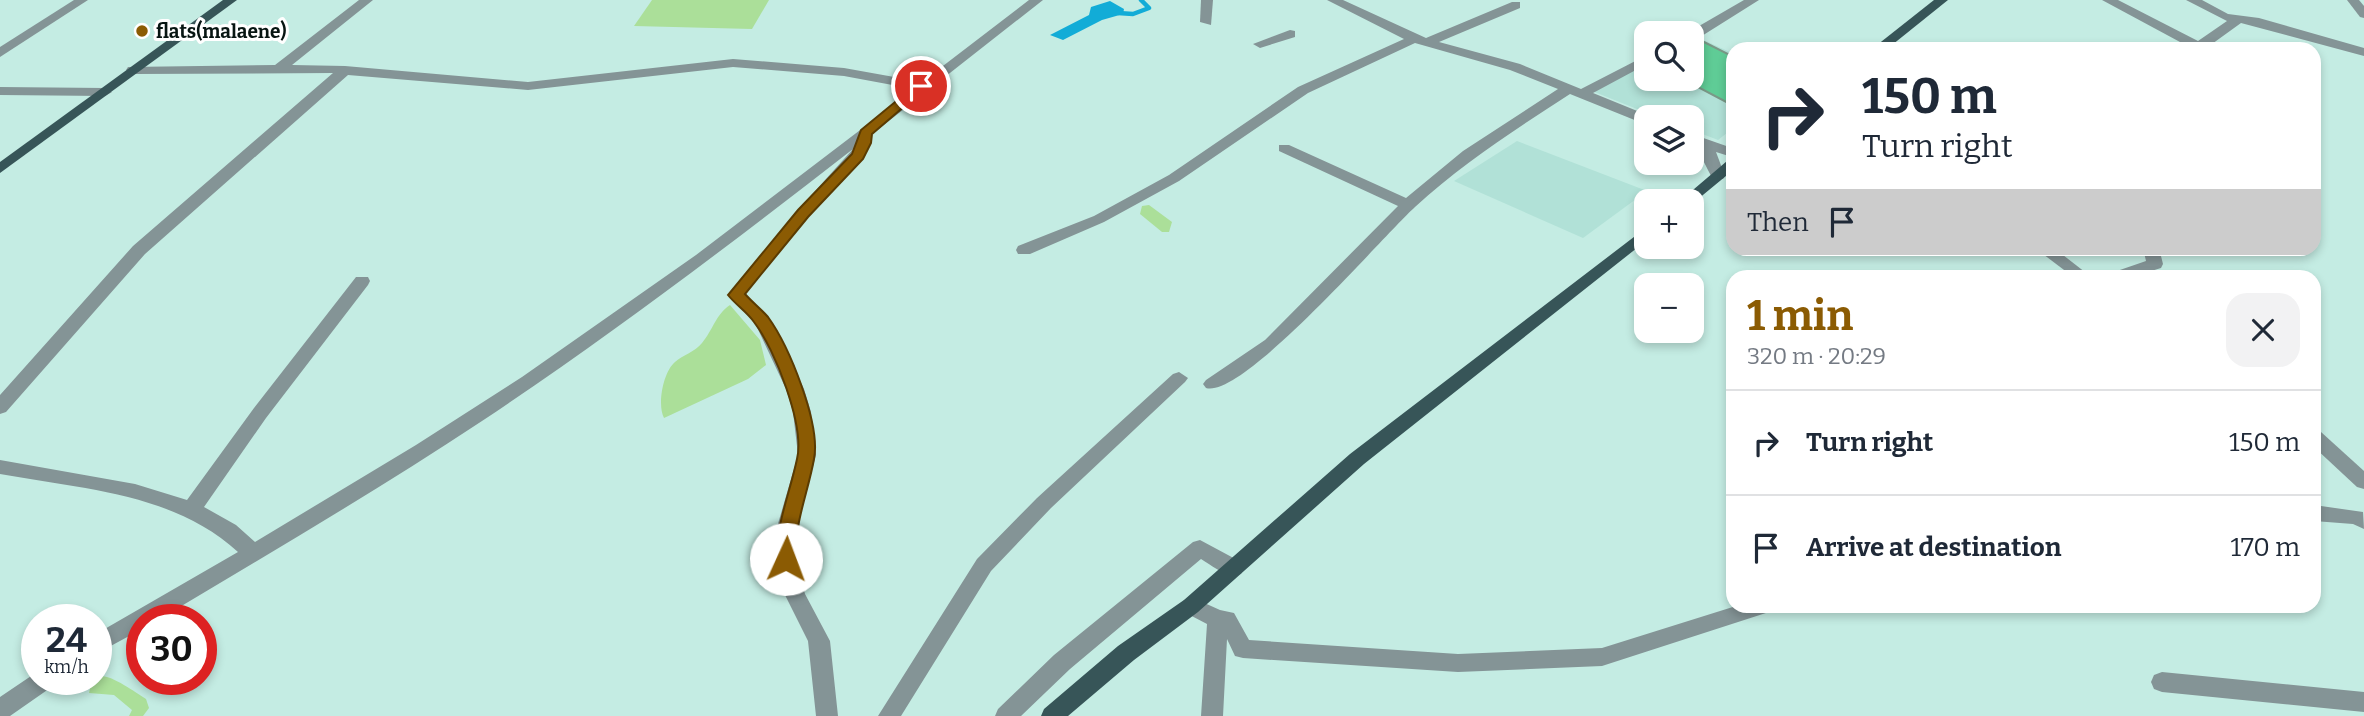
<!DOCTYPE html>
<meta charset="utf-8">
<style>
:root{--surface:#fff;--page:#f2f2f3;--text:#1f2937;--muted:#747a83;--line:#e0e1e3;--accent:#8b5b03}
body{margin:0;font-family:Bitter,serif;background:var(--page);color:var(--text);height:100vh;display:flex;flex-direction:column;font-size:26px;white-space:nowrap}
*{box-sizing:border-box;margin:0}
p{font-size:23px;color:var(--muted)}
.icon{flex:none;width:38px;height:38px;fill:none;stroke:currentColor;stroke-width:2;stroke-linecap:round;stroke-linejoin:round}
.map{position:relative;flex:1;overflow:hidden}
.details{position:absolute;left:1726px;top:270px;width:595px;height:343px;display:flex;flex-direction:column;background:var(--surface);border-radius:21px;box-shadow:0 4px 10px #0003}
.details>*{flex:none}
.hud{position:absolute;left:1726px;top:42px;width:595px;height:214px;border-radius:21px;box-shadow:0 4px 10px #0003;background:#fff;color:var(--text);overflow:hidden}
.tools{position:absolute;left:1634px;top:21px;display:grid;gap:14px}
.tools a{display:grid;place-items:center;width:70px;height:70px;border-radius:14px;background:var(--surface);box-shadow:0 4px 10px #0003;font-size:35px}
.speed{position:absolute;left:21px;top:604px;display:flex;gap:14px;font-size:35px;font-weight:700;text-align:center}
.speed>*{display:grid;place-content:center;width:91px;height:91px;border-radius:50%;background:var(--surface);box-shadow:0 4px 10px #0003;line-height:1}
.speed small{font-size:18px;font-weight:400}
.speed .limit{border:10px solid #d22;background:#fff;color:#111}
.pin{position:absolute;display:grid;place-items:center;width:60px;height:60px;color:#fff;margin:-30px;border:4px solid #fff;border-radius:50%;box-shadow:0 2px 7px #0007}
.me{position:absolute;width:77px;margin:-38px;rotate:2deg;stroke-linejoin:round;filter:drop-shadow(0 0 5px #0008)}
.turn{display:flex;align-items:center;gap:24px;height:147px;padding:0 21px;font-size:32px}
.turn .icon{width:91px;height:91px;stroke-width:2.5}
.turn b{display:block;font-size:49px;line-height:60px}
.then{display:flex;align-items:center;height:66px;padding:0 21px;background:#0003;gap:14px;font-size:26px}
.round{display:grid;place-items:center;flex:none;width:74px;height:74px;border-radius:21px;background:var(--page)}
.summary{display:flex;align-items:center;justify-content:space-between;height:119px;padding:0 21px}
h1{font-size:42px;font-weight:700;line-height:52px;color:var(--accent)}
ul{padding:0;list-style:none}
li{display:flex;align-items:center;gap:21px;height:105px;padding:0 21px;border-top:2px solid var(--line)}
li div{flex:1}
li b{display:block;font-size:26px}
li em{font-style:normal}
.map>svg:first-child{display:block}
.built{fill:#b1e1d7}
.green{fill:#abdf99}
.water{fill:#12acd7}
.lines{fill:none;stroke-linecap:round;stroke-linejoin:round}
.stream{stroke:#12acd7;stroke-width:4.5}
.building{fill:#5fcc96;stroke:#7a9987;stroke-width:2}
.minor{fill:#849496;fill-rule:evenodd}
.major{fill:#375558;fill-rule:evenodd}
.route{fill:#8b5b03;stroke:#5a3b02;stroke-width:2}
.poi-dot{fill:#8b5b03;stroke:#fff;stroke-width:2.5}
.labels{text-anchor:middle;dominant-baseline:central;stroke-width:6;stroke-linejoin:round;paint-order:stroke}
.far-poi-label{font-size:19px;font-weight:bold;fill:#071512;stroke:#fff;text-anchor:start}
</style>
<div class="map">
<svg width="2364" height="716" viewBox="0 0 2364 716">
<rect width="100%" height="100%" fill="#c4ece3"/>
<g class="built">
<polygon points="1697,37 1732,53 1732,129 1718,140 1692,130 1692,117 1657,117 1592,91 1647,63 1647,79 1692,79 1692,39"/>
<polygon points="1517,141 1647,191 1583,238 1454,181"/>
</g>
<g class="green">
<polygon points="652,0 769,0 752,29 634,26"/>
<polygon points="1149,205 1172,222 1169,232 1162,232 1140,214 1142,206"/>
<path d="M730,305l30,35 6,25 -18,14 -84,39c-7,-13 -1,-46 11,-56 8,-7 20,-10 27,-19 11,-13 14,-29 28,-38z"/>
<path d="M101,676c12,0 34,16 45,23l3,9 -6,8h-14l3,-6 -18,-15 -25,-2 2,-9z"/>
</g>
<polygon class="water" points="1110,1 1124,9 1123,14 1102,20 1063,40 1050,35 1089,15 1091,7"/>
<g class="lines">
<polyline class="stream" points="1118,13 1133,14 1149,8 1141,0"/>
</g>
<polygon class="building" points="1704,42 1732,56 1732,105 1692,84 1692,48"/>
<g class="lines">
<g class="minor">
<polygon points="74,0 88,0 0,57 0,47"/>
<path d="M359,0h14l-81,65 53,1 183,16 205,-23 111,9 78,14 107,-82h14l-172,135 -8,24 -55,57 -63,78 25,26 34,69 7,23 5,43 -21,79 1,25 9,35 25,47 8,75h-22l-8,-75 -23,-46 -9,-36 -1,-25 23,-79 -5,-43 -7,-23 -31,-66 -27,-28 70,-85 55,-61c-121,94 -243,187 -371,272 -106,70 -215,134 -324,199h-16v9l-46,25v-20l142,-82c-64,-59 -156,-63 -238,-78v-14l135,24 52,16 67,-92 102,-131h12l2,4 -2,4 -102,133 -62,89 32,18 19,17 161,-97 106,-68 174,-122 218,-166 -70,-13 -111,-9 -205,23 -180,-15 -203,179 -139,158 -6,2v-19l133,-149 200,-173 -200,1 -7,-4 2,-3 147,-2z"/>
<polygon points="1201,0 1213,0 1211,25 1200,22"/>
<path d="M1327,0h16l83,38 86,-36h8v6l-81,34 81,22 61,25 66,-34v9l-54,29 59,24h-5v7l-5,-1 -72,-29c-54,35 -107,69 -155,113 -32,29 -172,192 -209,181l-3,-4 3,-4 59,-40 133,-134 -119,-55v-6h10l117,53 57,-47 95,-62 -48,-19 -95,-27 -107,50 -129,88 -75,41 -74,32h-12l-2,-4 2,-4 76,-30 75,-41 129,-88 106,-48z"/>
<polygon points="1744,0 1759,0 1697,39 1692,40 1692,33 1687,33"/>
<polygon points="2102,0 2118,0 2198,41 2227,21 2186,0 2202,0 2228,14 2259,18 2364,48 2364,56 2241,23 2205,49 2193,49"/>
<polygon points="2347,0 2359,0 2364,6 2364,18 2360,17"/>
<polygon points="1290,30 1295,31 1295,37 1260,48 1253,44"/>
<polygon points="0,87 105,88 112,92 105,96 0,95"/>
<path d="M1692,134l40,14v9l-16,-5 9,24 -2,3h-10c-8,-13 -11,-24 -21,-36z"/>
<polygon points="2035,248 2054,248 2090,276 2072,276"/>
<polygon points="2143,248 2159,248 2163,264 2161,268 2135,276 2112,276 2114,272 2146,261"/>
<polygon points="1179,372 1188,378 1185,382 1051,508 991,571 901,716 878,716 977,559 1037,498 1173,374"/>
<polygon points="2314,430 2321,432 2364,471 2364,489 2357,487 2314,447"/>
<polygon points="2314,505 2363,512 2364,529 2353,524 2314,521"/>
<path d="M1200,540l41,22 3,6 -3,6c-14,5 -28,-8 -40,-15l-131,110 -49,47h-26l3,-7 56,-54 139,-113z"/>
<polygon points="1191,597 1220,610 1234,613 1249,640 1458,654 1602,648 1736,606 1773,606 1769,612 1602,666 1458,672 1243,658 1235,656 1227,639 1223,716 1201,716 1207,624 1184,612 1180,606 1184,600"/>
<polygon points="37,672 37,679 56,679 53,686 10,716 0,716 0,697"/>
<polygon points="2162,672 2364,692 2364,712 2162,692 2154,689 2151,682 2154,675"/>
</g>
<g class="major">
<polygon points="223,0 237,0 0,173 0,162"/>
<polygon points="1934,0 1948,0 1887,49 1872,49"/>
<polygon points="1732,160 1732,171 1692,204 1692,201 1680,201 1727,161"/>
<polygon points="1647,227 1647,240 1364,464 1198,612 1134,660 1068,716 1041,716 1044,709 1118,646 1184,600 1350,454"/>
</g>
</g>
<path class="route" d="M917,84l11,2 -56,48 -1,9 -8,16 -55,58 -63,77c7,8 16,15 23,23 21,29 53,107 46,142 -6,34 -20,64 -18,100l-10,7 -9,-7c-1,-36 13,-66 20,-100 8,-33 -22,-110 -43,-137 -7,-10 -18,-17 -26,-27l70,-85 54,-56 9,-24z"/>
<circle class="poi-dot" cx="142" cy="31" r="7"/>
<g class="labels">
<g class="far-poi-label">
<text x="156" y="31">flats(malaene)</text>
</g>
</g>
</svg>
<div class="tools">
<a><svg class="icon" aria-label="search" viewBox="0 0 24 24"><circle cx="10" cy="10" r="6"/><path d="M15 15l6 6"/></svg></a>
<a><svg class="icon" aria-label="layers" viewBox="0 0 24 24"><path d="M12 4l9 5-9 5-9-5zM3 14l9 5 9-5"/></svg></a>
<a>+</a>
<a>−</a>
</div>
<div class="speed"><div>24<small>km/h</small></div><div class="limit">30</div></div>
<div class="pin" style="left:921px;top:86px;background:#d93025"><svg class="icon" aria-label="arrive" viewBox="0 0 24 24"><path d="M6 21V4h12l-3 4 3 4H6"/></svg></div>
<svg class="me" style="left:786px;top:559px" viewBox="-20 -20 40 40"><circle r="19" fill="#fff"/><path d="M0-13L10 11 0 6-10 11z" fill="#8b5b03"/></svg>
<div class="hud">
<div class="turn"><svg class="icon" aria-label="right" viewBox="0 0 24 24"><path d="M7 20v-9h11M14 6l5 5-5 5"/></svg><div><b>150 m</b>Turn right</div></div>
<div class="then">Then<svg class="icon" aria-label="arrive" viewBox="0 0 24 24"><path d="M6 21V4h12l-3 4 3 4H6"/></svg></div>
</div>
<section class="details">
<div class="summary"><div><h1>1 min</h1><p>320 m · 20:29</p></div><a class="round"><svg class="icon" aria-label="close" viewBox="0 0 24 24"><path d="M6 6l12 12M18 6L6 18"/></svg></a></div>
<ul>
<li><svg class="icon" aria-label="right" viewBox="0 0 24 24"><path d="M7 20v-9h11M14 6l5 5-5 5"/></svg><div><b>Turn right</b></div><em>150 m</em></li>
<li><svg class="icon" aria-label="arrive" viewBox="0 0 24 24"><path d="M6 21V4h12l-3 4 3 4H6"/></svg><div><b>Arrive at destination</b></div><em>170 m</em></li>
</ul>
</section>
</div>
